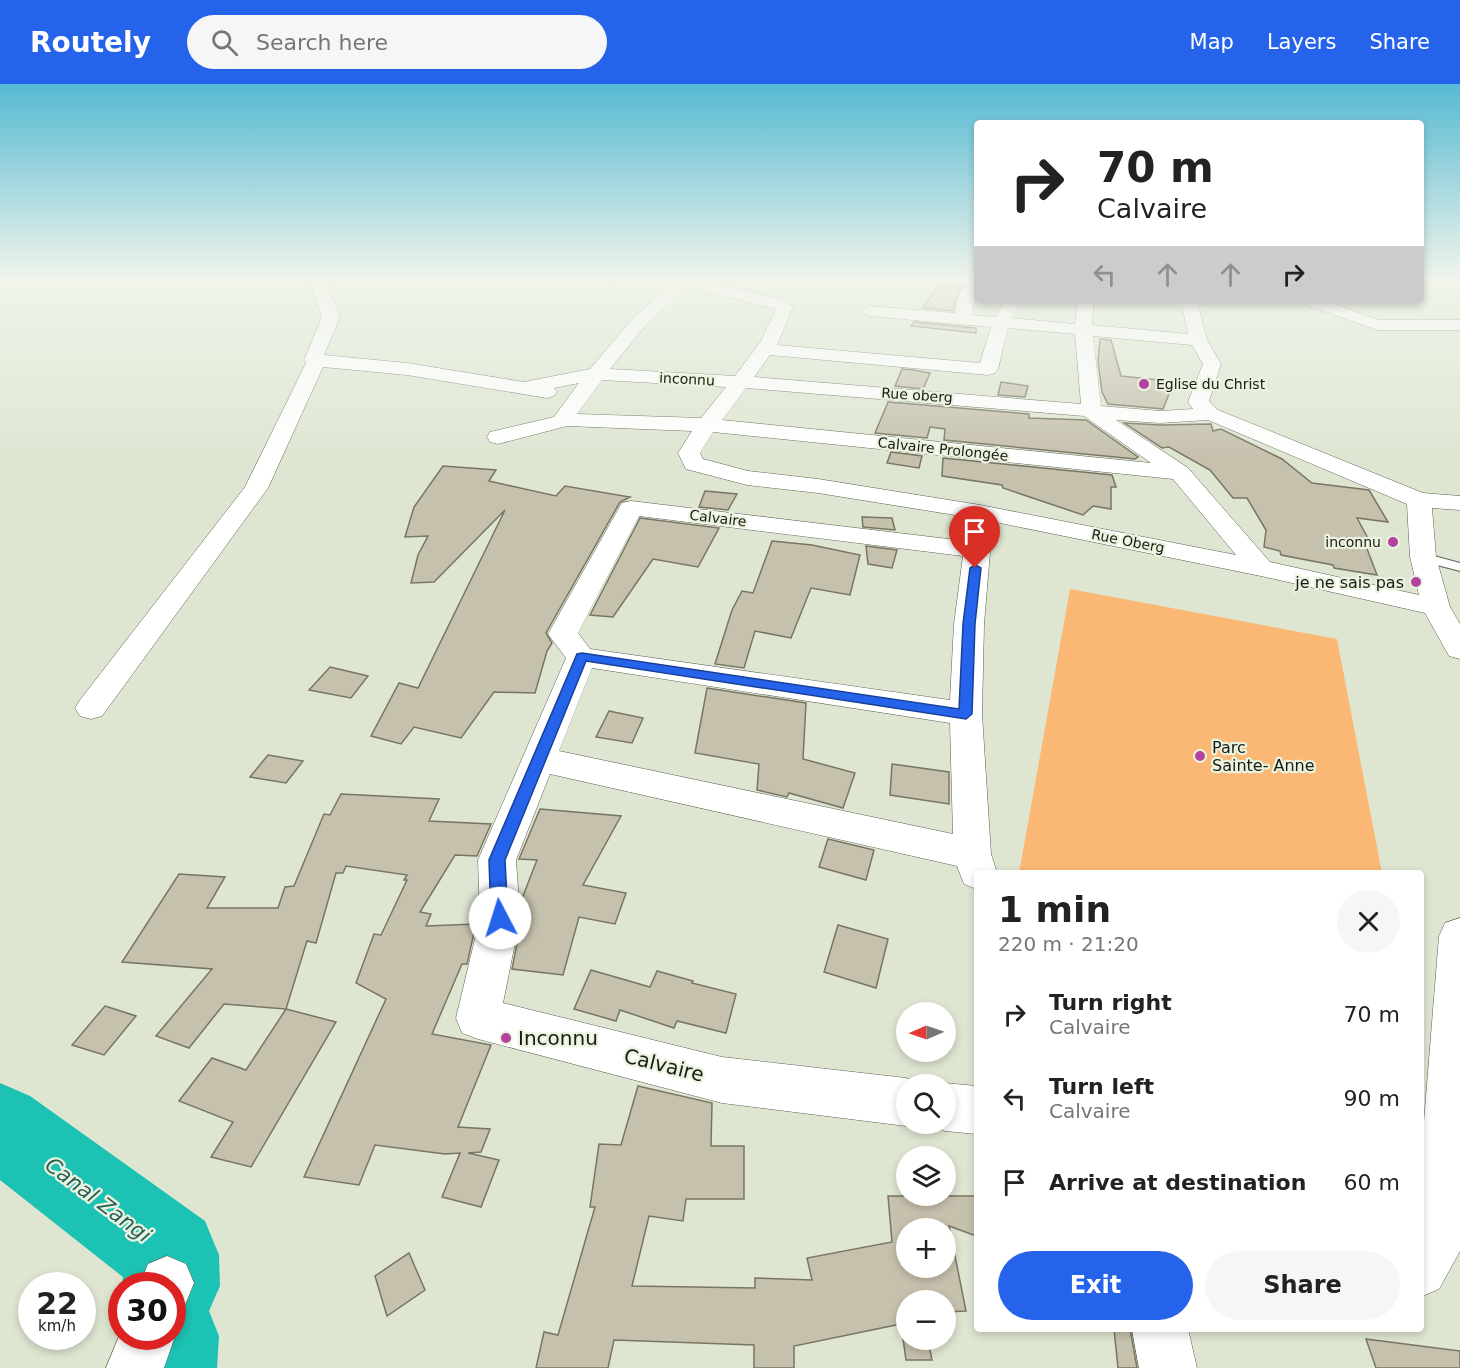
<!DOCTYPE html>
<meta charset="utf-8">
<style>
:root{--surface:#fff;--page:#f6f6f6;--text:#222;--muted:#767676;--accent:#2563eb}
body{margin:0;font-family:"DejaVu Sans",sans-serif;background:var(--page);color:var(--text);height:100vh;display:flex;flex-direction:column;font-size:22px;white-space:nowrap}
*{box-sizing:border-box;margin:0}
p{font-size:20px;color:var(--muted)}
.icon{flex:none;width:33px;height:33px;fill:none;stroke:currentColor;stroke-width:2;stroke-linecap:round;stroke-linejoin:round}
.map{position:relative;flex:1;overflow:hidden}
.side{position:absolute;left:974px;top:786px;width:450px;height:462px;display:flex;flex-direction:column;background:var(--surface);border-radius:6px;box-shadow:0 3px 9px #0003}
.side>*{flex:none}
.banner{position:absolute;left:974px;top:36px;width:450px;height:183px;border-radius:6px;box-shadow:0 3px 9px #0003;background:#fff;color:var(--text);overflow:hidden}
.needle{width:39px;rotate:268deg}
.buttons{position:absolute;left:896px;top:918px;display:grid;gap:12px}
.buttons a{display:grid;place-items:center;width:60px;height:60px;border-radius:50%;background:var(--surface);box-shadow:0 3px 9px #0003;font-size:30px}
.speed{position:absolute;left:18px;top:1188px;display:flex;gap:12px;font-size:30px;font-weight:700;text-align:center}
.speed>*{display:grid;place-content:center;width:78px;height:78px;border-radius:50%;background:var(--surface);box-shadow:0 3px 9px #0003;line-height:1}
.speed small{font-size:15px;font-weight:400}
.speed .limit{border:9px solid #d22;background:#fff;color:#111}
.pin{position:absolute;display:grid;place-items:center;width:51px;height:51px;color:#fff;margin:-62px -26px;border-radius:50% 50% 50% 0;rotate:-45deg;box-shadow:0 0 6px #0007}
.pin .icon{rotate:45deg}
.me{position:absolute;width:66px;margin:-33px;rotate:355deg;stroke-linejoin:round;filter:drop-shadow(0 0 4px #0008)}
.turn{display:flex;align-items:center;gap:21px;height:126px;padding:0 24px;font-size:27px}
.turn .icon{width:78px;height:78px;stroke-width:2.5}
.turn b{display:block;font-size:42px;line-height:51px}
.lanes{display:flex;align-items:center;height:57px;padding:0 24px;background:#0003;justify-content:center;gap:30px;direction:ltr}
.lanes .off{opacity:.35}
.round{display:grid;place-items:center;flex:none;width:63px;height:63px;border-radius:32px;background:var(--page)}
.overview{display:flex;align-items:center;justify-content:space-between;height:102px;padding:0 24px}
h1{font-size:36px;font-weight:800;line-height:45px}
.cta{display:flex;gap:12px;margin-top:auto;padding:12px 24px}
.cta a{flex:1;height:69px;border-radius:36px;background:var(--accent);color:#fff;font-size:24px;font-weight:800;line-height:69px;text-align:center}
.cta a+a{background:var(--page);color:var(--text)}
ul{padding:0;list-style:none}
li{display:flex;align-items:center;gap:18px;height:84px;padding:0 24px}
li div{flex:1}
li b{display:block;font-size:22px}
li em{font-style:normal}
header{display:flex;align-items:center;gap:36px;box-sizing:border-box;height:84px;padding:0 30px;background:var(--accent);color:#fff}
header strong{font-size:28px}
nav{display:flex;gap:33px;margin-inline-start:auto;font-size:21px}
.search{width:420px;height:54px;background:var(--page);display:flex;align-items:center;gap:15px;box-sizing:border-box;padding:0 21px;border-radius:33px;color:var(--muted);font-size:22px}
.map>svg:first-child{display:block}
.green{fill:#fbb874}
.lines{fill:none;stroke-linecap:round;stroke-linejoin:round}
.river{fill:#1cc2b3;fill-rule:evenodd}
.building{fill:#c6c1ad;stroke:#797563;stroke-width:1.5;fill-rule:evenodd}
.service-casing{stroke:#5b6151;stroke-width:2}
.minor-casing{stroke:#5b6151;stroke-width:1}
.service{fill:#fff;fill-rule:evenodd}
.minor{fill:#fff;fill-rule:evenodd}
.route{fill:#2563eb;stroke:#184099;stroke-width:1.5}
.poi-dot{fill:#b2429e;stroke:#ebf3df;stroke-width:2}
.labels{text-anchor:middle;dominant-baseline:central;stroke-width:4.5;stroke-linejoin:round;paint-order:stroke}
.far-street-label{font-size:14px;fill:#191b15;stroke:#ebf3df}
.far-poi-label{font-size:14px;fill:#191b15;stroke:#ebf3df;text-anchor:start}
.poi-label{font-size:16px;fill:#191b15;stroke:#ebf3df;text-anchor:end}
.near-poi-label{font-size:20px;fill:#191b15;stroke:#ebf3df;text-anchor:start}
.near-street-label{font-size:20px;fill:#191b15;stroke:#ebf3df}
.near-water-label{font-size:21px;font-style:italic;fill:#26615a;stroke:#ebf3df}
</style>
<header>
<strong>Routely</strong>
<div class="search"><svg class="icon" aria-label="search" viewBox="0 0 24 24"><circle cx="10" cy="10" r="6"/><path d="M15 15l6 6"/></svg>Search here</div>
<nav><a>Map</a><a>Layers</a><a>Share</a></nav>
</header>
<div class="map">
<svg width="1460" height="1284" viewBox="0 0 1460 1284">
<rect width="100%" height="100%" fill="#dee6d2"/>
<polygon class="green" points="1070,505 1337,555 1382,789 1019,789"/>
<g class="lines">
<polygon class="river" points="0,999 30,1012 205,1137 219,1171 220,1202 209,1227 219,1252 217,1284 115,1284 122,1245 122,1252 172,1252 172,1202 122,1202 123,1193 0,1096"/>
</g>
<g class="building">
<polygon points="940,200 963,203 958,207 953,227 923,224"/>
<polygon points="914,238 976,244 976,249 911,242"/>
<polygon points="1100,255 1111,256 1121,292 1159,296 1173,300 1163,325 1108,320 1102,308 1098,277"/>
<polygon points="902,285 914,286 930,289 923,305 895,302"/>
<polygon points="1001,298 1028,302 1025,313 998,311"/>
<polygon points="888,318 1029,330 1029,334 1086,336 1138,373 1135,375 944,356 945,345 930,343 927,354 875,349"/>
<polygon points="1124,339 1160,341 1211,340 1213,347 1221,345 1282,375 1312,399 1369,406 1388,438 1357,434 1370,458 1364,457 1377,491 1334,484 1333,481 1281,471 1280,467 1264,463 1266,446 1247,414 1233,414 1210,386 1169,363 1162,364"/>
<polygon points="891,368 922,372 919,384 887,379"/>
<polygon points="943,374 1112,391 1116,403 1111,403 1111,425 1093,422 1083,431 1003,404 1002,401 942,392"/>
<polygon points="443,382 496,386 489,397 556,412 565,402 630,413 620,418 546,549 552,559 547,567 535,609 494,608 461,654 414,643 401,660 371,652 399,599 418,604 505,426 434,498 411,499 418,471 428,452 405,453 414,423"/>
<polygon points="705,407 737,410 728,426 699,423"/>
<polygon points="862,433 892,434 895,446 863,443"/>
<polygon points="640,434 719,444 698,483 653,475 613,533 590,531"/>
<polygon points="772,457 812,461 860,471 850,511 811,504 791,554 755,547 744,584 715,580 732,526 742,507 753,509"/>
<polygon points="866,462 897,466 892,484 868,480"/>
<polygon points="330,583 368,592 351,614 309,606"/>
<polygon points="707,604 806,619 803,675 855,689 843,724 789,709 787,713 757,706 759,680 695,669"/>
<polygon points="609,627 643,634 632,659 596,653"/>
<polygon points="268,671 303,677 286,699 250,693"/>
<polygon points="892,680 949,688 949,720 890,711"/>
<polygon points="341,710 439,715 429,737 491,740 477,772 455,771 420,828 431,830 426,842 476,840 467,880 462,880 432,950 491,961 458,1043 490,1045 481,1068 468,1069 499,1076 481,1123 442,1113 460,1069 445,1070 375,1061 359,1101 304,1093 386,915 356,899 374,850 381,851 407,796 404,796 407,791 346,782 343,789 336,789 316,859 307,857 286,925 224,920 189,964 156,952 212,885 122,878 179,790 225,793 207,824 278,824 285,803 294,802 324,730 330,731"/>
<polygon points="540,725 621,732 583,801 626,809 615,840 579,833 563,891 512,885 522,834 521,817 537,776 519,775"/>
<polygon points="828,755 874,766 866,796 819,783"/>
<polygon points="838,841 888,855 876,904 824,888"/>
<polygon points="591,886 650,903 657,887 693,897 692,899 736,910 726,949 677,937 674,944 620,926 616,937 574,925"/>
<polygon points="105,922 136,932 104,971 72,961"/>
<polygon points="286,925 336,938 251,1083 211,1073 233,1038 179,1017 212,974 246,986"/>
<path d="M638,1002l74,17 -1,43h33v53h-58l-3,22 -34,-5 -17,70 123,2v-10l57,2 -5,-22 85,-16 -4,-46h88v40l-27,-10 17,85 -21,1v-12h-39v40h22l4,20h-26l-5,-36 -107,22v22h-40v-23l-140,-5 -6,28h-72l8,-36 14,3 37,-128h-5l9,-63 22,1zM906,1144h39v40h-39z"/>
<polygon points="409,1169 425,1206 387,1232 375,1192"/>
<polygon points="1114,1245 1130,1245 1137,1284 1118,1284"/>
<polygon points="1366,1255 1460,1267 1460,1284 1376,1284"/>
</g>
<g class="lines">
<defs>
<polygon id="service" points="1423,469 1460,479 1460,487 1418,476 1416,473 1418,470"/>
<g id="minor">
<path d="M308,194h16l16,39 -16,38 83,8 117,19 66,-13 43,-51 37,-32 -56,-3 -8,-5h81l94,21 12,8 -16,38 203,18 11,-36 -122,-11 -8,-5 8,-5 86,7 5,-22 8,-5 8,5 -4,24 24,2 9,-17h16l-9,18 63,6 3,-24h16l-2,25 96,9 -7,-34h16l10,40 14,24 -12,37 9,9 205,83 37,3v14l-28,-2 4,49 14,50 10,17v35l-11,-3 -24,-43 -164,-37 -281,-57 -162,-26 -71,-8 -61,-16 -8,-16 14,-22 -125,-5 -69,18 -8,-2 -3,-5 3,-5 64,-15 25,-34 -25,5 3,4 -3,4 -7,2 -140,-23 -84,-8 -55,121 -166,228 -11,3 -11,-3 -5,-8 5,-8 165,-213 61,-124 -2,-3 18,-43zM687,203l89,22 -15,32 -26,35 -125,-7 35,-43zM1008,244l67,6 6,70 -327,-27 16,-22 218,20 7,-2 3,-4zM1093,252l99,9 11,19 -15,38 5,7 -33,2 -59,-5zM602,296l124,7 -25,31 -124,-4zM746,304l338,28 67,47 -429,-43zM1116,336l44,3 48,-3 199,84 3,53 9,38 -149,-33 -82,-94zM713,348l460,47 63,76 -256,-50 -162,-26 -70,-8 -45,-12 -3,-6z"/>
<polygon points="1300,216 1323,216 1379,236 1460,236 1460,246 1377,246 1302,219"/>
<path d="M631,417l334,40 1,-13 4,-5 9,-3 9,3 4,5 -8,96 -2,90 9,140 6,19h-21v16l-12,-5 -7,-18 -407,-92 -34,86 4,58 -17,85 219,54 184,21 15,6h-15v40h6l-6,2 -184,-23 -244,-64 -16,-6 -6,-15 24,-100 -2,-58 88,-202 -18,-24 71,-126 3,-5zM639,432l324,40 -9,68 -4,76 -360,-51 -12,-16zM592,584l358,55 3,111 -394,-83z"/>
<polygon points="1460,834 1460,1167 1439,1205 1420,1213 1420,1087 1439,852 1445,839"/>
<polygon points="945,999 976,1002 976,1050 945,1047 928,1040 945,1040 945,1000 942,1000"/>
<polygon points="167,1172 186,1180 194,1199 185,1221 172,1227 172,1202 139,1202 148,1180"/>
<polygon points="122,1245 122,1252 172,1252 172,1245 175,1252 164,1284 106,1284"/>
<polygon points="1132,1245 1188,1245 1197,1284 1139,1284"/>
</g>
</defs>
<use href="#service" class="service-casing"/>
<use href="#minor" class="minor-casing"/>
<use href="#service" class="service"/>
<use href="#minor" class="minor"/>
</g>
<linearGradient id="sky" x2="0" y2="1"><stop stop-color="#56bad3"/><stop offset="0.52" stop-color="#f0f4eb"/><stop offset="1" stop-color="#f0f4eb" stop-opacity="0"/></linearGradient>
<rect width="1460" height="374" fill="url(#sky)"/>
<polygon class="route" points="975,481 981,484 975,540 972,630 966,635 586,577 505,776 508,834 506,839 500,841 494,839 491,834 489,776 577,570 582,569 959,625 963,540 970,484"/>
<g class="poi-dot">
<circle cx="1144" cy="300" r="6"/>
<circle cx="1393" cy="458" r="6"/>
<circle cx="1416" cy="498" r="6"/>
<circle cx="1200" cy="672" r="6"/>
<circle cx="506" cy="954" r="6"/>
</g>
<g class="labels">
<g class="far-street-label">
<text transform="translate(687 295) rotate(3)">inconnu</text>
<text transform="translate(917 311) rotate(4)">Rue oberg</text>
<text transform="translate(943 365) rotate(6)">Calvaire Prolongée</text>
<text transform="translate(718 434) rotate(7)">Calvaire</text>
<text transform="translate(1128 457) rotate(11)">Rue Oberg</text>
</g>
<g class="far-poi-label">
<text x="1156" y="300">Eglise du Christ</text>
<text x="1381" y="458" text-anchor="end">inconnu</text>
</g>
<g class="poi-label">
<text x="1404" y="498">je ne sais pas</text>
<text x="1212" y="663" text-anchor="start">Parc<tspan x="1212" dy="18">Sainte- Anne</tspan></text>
</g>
<g class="near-poi-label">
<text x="518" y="954">Inconnu</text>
</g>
<g class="near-street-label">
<text transform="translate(664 981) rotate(14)">Calvaire</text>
</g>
<g class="near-water-label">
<text transform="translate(98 1116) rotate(37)">Canal Zangi</text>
</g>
</g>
</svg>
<div class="buttons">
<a><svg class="needle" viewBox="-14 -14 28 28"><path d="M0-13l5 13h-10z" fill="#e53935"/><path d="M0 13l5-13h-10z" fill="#767676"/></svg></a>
<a><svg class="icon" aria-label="search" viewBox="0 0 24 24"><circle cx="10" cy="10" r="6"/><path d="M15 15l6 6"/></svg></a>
<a><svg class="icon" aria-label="layers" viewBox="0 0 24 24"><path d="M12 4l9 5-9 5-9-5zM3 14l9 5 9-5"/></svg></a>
<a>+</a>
<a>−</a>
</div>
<div class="speed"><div>22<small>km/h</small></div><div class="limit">30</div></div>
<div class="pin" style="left:975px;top:484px;background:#d93025"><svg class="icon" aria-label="arrive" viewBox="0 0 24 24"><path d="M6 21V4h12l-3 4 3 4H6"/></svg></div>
<svg class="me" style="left:500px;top:834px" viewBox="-20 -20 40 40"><circle r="19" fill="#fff"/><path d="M0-13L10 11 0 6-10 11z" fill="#2563eb"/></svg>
<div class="banner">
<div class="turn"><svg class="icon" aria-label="right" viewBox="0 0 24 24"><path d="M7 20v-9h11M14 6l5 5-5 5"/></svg><div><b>70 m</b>Calvaire</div></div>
<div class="lanes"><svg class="icon off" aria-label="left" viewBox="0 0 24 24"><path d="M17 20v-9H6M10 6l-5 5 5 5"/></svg><svg class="icon off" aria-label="ahead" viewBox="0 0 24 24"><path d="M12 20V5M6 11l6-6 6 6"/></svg><svg class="icon off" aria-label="ahead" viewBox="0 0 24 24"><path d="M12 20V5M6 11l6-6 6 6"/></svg><svg class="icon" aria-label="right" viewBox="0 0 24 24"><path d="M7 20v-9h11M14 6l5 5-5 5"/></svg></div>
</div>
<section class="side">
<div class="overview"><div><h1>1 min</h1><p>220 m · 21:20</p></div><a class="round"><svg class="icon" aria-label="close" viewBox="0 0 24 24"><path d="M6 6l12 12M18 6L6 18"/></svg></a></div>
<ul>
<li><svg class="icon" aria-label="right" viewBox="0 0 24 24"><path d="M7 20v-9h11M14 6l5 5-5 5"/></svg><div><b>Turn right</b><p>Calvaire</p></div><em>70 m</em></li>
<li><svg class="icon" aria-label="left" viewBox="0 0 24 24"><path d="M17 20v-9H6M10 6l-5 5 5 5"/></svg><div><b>Turn left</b><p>Calvaire</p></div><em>90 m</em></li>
<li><svg class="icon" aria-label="arrive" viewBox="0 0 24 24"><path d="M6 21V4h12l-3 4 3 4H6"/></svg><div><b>Arrive at destination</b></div><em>60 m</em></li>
</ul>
<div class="cta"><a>Exit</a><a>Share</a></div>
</section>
</div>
